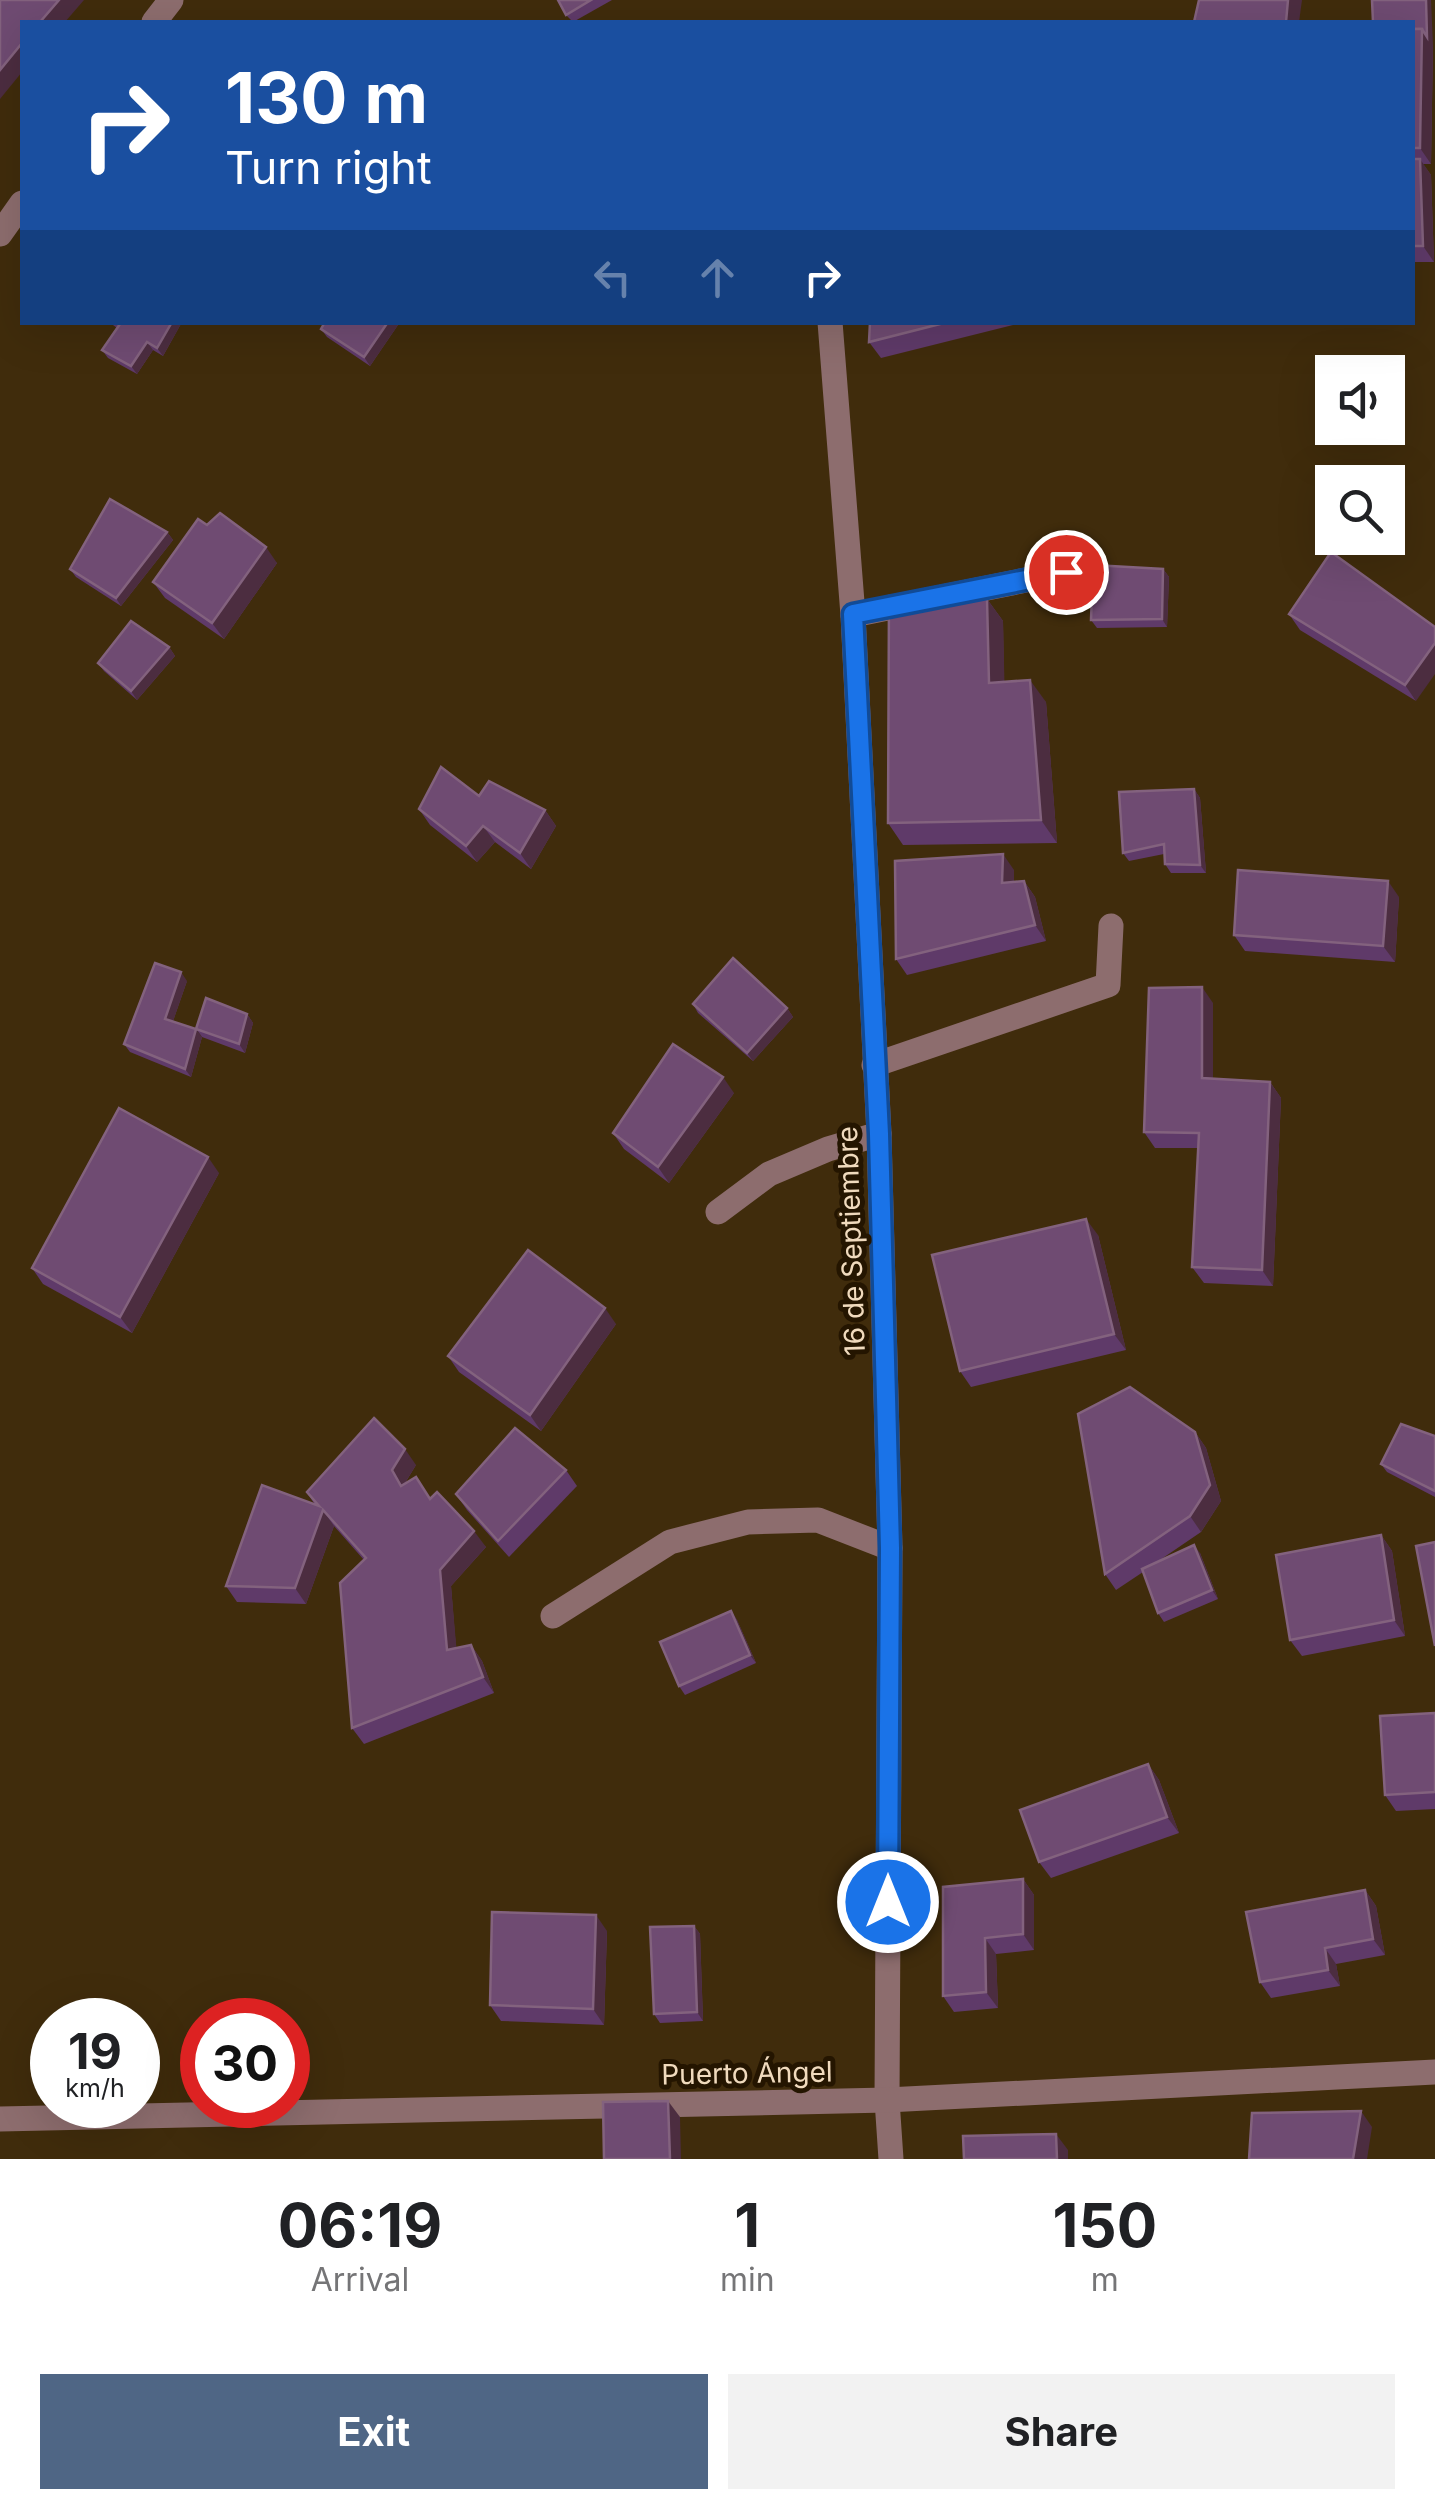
<!DOCTYPE html>
<meta charset="utf-8">
<style>
:root{--surface:#fff;--page:#f2f2f2;--text:#202124;--muted:#757577;--accent:#4f6685}
body{margin:0;font-family:Inter,sans-serif;background:var(--page);color:var(--text);height:100vh;display:flex;flex-direction:column;font-size:38px;white-space:nowrap}
*{box-sizing:border-box;margin:0}
p{font-size:32px;color:var(--muted)}
.icon{flex:none;width:55px;height:55px;fill:none;stroke:currentColor;stroke-width:2;stroke-linecap:round;stroke-linejoin:round}
.map{position:relative;height:2159px;overflow:hidden}
.panel{display:flex;flex-direction:column;background:var(--surface);flex:1}
.panel>*{flex:none}
.hud{position:absolute;left:20px;top:20px;width:1395px;height:305px;border-radius:0px;box-shadow:0 10px 40px #0002;background:#1a4fa0;color:#fff;overflow:hidden}
.controls{position:absolute;left:1315px;top:355px;display:grid;gap:20px}
.controls a{display:grid;place-items:center;width:90px;height:90px;border-radius:0px;background:var(--surface);box-shadow:0 10px 40px #0002;font-size:50px}
.speed{position:absolute;left:30px;top:1998px;display:flex;gap:20px;font-size:50px;font-weight:700;text-align:center}
.speed>*{display:grid;place-content:center;width:130px;height:130px;border-radius:50%;background:var(--surface);box-shadow:0 10px 40px #0002;line-height:1}
.speed small{font-size:25px;font-weight:400}
.speed .limit{border:15px solid #d22;background:#fff;color:#111}
.pin{position:absolute;display:grid;place-items:center;width:85px;height:85px;color:#fff;margin:-42px;border:5px solid #fff;border-radius:50%;box-shadow:0 2px 10px #0007}
.me{position:absolute;width:110px;margin:-55px;rotate:0deg;stroke-linejoin:round;filter:drop-shadow(0 0 8px #0008)}
.turn{display:flex;align-items:center;gap:35px;height:210px;padding:0 40px;font-size:45px}
.turn .icon{width:130px;height:130px;stroke-width:2.5}
.turn b{display:block;font-size:70px;line-height:85px}
.lanes{display:flex;align-items:center;height:95px;padding:0 40px;background:#0003;justify-content:center;gap:50px;direction:ltr}
.lanes .off{opacity:.35}
.eta{display:flex;justify-content:space-evenly;align-items:center;height:170px;text-align:center}
.eta b{font-size:60px;font-weight:700;line-height:70px}
.cta{display:flex;gap:20px;margin-top:auto;padding:20px 40px}
.cta a{flex:1;height:115px;border-radius:0px;background:var(--accent);color:#fff;font-size:40px;font-weight:700;line-height:115px;text-align:center}
.cta a+a{background:var(--page);color:var(--text)}
.map>svg:first-child{display:block}
.lines{fill:none;stroke-linecap:round;stroke-linejoin:round}
.minor{stroke:#8d6d6e;stroke-width:25}
.wall{fill:#5f3a69}
.shaded-wall{fill:#4c2d40}
.building{fill:#6f4b72;stroke:#83627e;stroke-width:2.5}
.route-casing{stroke:#114b97;stroke-width:25}
.route{stroke:#1a73e8;stroke-width:18}
.labels{text-anchor:middle;dominant-baseline:central;stroke-width:10;stroke-linejoin:round;paint-order:stroke}
.street-label{font-size:28px;fill:#f0dabd;stroke:#241500}
</style>
<div class="map">
<svg width="1435" height="2159" viewBox="0 0 1435 2159">
<rect width="100%" height="100%" fill="#402c0c"/>
<g class="lines">
<g class="minor">
<polyline points="154,22 171,0"/>
<polyline points="0,234 22,203"/>
<polyline points="830,322 853,615 879,1134 890,1548 887,2100 891,2159"/>
<polyline points="853,615 1066,572"/>
<polyline points="874,1065 1108,985 1111,926"/>
<polyline points="718,1212 769,1174 828,1149 879,1134"/>
<polyline points="553,1616 670,1542 748,1522 818,1520 890,1548"/>
<polyline points="0,2119 887,2100 1435,2072"/>
</g>
</g>
<g class="wall">
<polygon points="558,0 612,0 573,22 566,15"/>
<polygon points="1412,22 1433,45 1431,164 1423,164 1431,175 1434,262 1412,262"/>
<polygon points="109,322 182,322 163,356 153,350 137,374 108,358 102,350 117,328"/>
<polygon points="400,322 370,366 327,337 321,329"/>
<polygon points="870,322 1012,322 1013,325 881,358 869,342"/>
<polygon points="207,525 277,563 224,639 165,598 153,582"/>
<polygon points="167,532 173,540 121,606 76,577 70,569"/>
<polygon points="1331,552 1416,701 1300,630 1289,614"/>
<polygon points="1163,569 1169,577 1167,627 1097,628 1091,620"/>
<polygon points="987,599 1003,621 1004,682 1046,702 1057,843 903,845 888,823"/>
<polygon points="169,647 175,656 137,700 104,671 98,663"/>
<polygon points="1194,789 1200,798 1206,873 1171,873 1165,864 1164,854 1129,861 1123,853"/>
<polygon points="479,796 545,810 556,826 531,869 495,842 477,862 430,825 419,809"/>
<polygon points="1014,870 1014,882 1024,881 1035,897 1046,941 907,975 896,959"/>
<polygon points="1399,897 1395,962 1245,951 1234,935"/>
<polygon points="187,981 173,1021 202,1037 191,1077 130,1052 124,1044"/>
<polygon points="1213,1003 1213,1079 1270,1082 1281,1098 1273,1286 1204,1283 1192,1267 1198,1148 1155,1148 1144,1132"/>
<polygon points="693,1004 787,1008 793,1017 753,1061 698,1013"/>
<polygon points="247,1014 253,1023 245,1053 202,1037 196,1029"/>
<polygon points="734,1093 669,1183 624,1149 613,1133"/>
<polygon points="219,1173 132,1333 43,1284 32,1268"/>
<polygon points="1098,1235 1126,1350 971,1387 960,1371"/>
<polygon points="616,1324 541,1431 459,1372 448,1356"/>
<polygon points="1195,1432 1206,1448 1221,1501 1201,1532 1157,1562 1200,1553 1218,1599 1164,1622 1158,1613 1143,1572 1116,1590 1105,1574"/>
<polygon points="1435,1436 1435,1497 1387,1472 1381,1464"/>
<polygon points="416,1465 405,1483 431,1499 486,1547 451,1586 456,1648 471,1645 482,1661 494,1693 364,1744 352,1728 364,1560 334,1526 306,1604 237,1602 226,1586 315,1505 307,1492"/>
<polygon points="566,1470 577,1486 509,1557 467,1510 456,1494"/>
<polygon points="1381,1535 1392,1551 1405,1636 1302,1656 1290,1640"/>
<polygon points="731,1611 737,1620 756,1663 685,1695 679,1686"/>
<polygon points="1435,1713 1435,1809 1396,1811 1385,1795"/>
<polygon points="1148,1764 1159,1780 1179,1833 1051,1878 1039,1862"/>
<polygon points="1023,1879 1034,1895 1034,1950 996,1954 998,2008 954,2012 943,1996"/>
<polygon points="1365,1890 1376,1906 1385,1955 1336,1964 1340,1986 1271,1998 1260,1982"/>
<polygon points="694,1926 700,1934 703,2021 660,2023 654,2014"/>
<polygon points="607,1931 604,2025 501,2021 490,2005"/>
</g>
<g class="shaded-wall">
<polygon points="59,0 84,0 65,22 40,22"/>
<polygon points="1288,0 1302,0 1299,22 1286,22"/>
<polygon points="1426,0 1431,0 1433,45 1431,164 1420,148 1422,29"/>
<polygon points="22,43 22,72 0,99 0,70"/>
<polygon points="1420,159 1431,175 1434,262 1423,246"/>
<polygon points="172,322 182,322 163,356 157,348"/>
<polygon points="388,322 400,322 370,366 364,357"/>
<polygon points="147,342 153,350 137,374 131,366"/>
<polygon points="167,532 173,540 121,606 116,598"/>
<polygon points="266,547 277,563 224,639 212,623"/>
<polygon points="1163,569 1169,577 1167,627 1162,619"/>
<polygon points="987,599 1003,621 1005,706 989,683"/>
<polygon points="1435,643 1435,674 1416,701 1405,685"/>
<polygon points="169,647 175,656 137,700 131,691"/>
<polygon points="1030,680 1046,702 1057,843 1041,820"/>
<polygon points="1194,789 1200,798 1206,873 1200,865"/>
<polygon points="545,810 556,826 531,869 520,853"/>
<polygon points="483,826 495,842 477,862 466,846"/>
<polygon points="1003,854 1014,870 1014,899 1002,883"/>
<polygon points="1024,881 1035,897 1046,941 1035,925"/>
<polygon points="1388,881 1399,897 1395,962 1383,946"/>
<polygon points="181,972 187,981 171,1027 165,1019"/>
<polygon points="1202,987 1213,1003 1213,1094 1202,1078"/>
<polygon points="787,1008 793,1017 753,1061 747,1053"/>
<polygon points="247,1014 253,1023 245,1053 239,1044"/>
<polygon points="196,1029 202,1037 191,1077 185,1069"/>
<polygon points="723,1077 734,1093 669,1183 658,1167"/>
<polygon points="1270,1082 1281,1098 1273,1286 1262,1270"/>
<polygon points="208,1157 219,1173 132,1333 120,1317"/>
<polygon points="1086,1219 1098,1235 1126,1350 1114,1334"/>
<polygon points="605,1308 616,1324 541,1431 530,1415"/>
<polygon points="1195,1432 1206,1448 1221,1501 1201,1532 1190,1516"/>
<polygon points="405,1449 416,1465 403,1486 401,1486 392,1470"/>
<polygon points="323,1510 334,1526 306,1604 295,1588"/>
<polygon points="474,1531 486,1547 451,1586 458,1666 447,1650 440,1570"/>
<polygon points="1381,1535 1392,1551 1405,1636 1394,1620"/>
<polygon points="1194,1545 1200,1553 1218,1599 1212,1590"/>
<polygon points="731,1611 737,1620 756,1663 750,1655"/>
<polygon points="471,1645 482,1661 494,1693 483,1677"/>
<polygon points="1148,1764 1159,1780 1179,1833 1167,1817"/>
<polygon points="1023,1879 1034,1895 1034,1950 1023,1934"/>
<polygon points="1365,1890 1376,1906 1385,1955 1373,1939"/>
<polygon points="596,1915 607,1931 604,2025 593,2009"/>
<polygon points="694,1926 700,1934 703,2021 697,2012"/>
<polygon points="985,1938 996,1954 998,2008 986,1992"/>
<polygon points="1325,1948 1336,1964 1340,1986 1328,1970"/>
<polygon points="668,2101 680,2117 681,2159 670,2159"/>
<polygon points="1361,2111 1372,2127 1367,2159 1353,2159"/>
<polygon points="1056,2134 1068,2150 1068,2159 1057,2159"/>
</g>
<g class="building">
<polygon points="0,0 59,0 40,22 22,22 22,43 0,70"/>
<polygon points="558,0 591,0 566,15"/>
<polygon points="1199,0 1288,0 1286,22 1194,22"/>
<polygon points="1372,0 1426,0 1427,37 1422,29 1412,29 1412,22 1373,22"/>
<polygon points="1412,29 1422,29 1420,148 1412,148"/>
<polygon points="1412,159 1420,159 1423,246 1412,246"/>
<polygon points="117,322 172,322 157,348 147,342 131,366 102,350 120,324"/>
<polygon points="325,322 388,322 364,357 321,329"/>
<polygon points="870,322 948,322 869,342"/>
<polygon points="110,499 167,532 116,598 70,569"/>
<polygon points="220,513 266,547 212,623 153,582 198,519 207,525"/>
<polygon points="1331,552 1435,627 1435,643 1405,685 1289,614"/>
<polygon points="1093,565 1163,569 1162,619 1091,620"/>
<polygon points="889,596 987,599 989,683 1030,680 1041,820 888,823"/>
<polygon points="131,621 169,647 131,691 98,663"/>
<polygon points="441,767 479,796 489,781 545,810 520,853 483,826 466,846 419,809"/>
<polygon points="1194,789 1200,865 1165,864 1164,844 1123,853 1119,792"/>
<polygon points="1003,854 1002,883 1024,881 1035,925 896,959 895,861"/>
<polygon points="1238,870 1388,881 1383,946 1234,935"/>
<polygon points="733,958 787,1008 747,1053 693,1004"/>
<polygon points="155,963 181,972 165,1019 196,1029 185,1069 124,1044"/>
<polygon points="1202,987 1202,1078 1270,1082 1262,1270 1192,1267 1199,1133 1144,1132 1149,988"/>
<polygon points="206,998 247,1014 239,1044 196,1029"/>
<polygon points="673,1044 723,1077 658,1167 613,1133"/>
<polygon points="119,1108 208,1157 120,1317 32,1268"/>
<polygon points="1086,1219 1114,1334 960,1371 932,1255"/>
<polygon points="528,1250 605,1308 530,1415 448,1356"/>
<polygon points="1130,1387 1195,1432 1210,1485 1190,1516 1105,1574 1078,1414"/>
<polygon points="374,1418 405,1449 392,1470 401,1486 416,1477 430,1499 437,1492 474,1531 440,1570 447,1650 471,1645 483,1677 352,1728 340,1583 366,1558 323,1510 295,1588 226,1586 262,1485 319,1506 307,1492"/>
<polygon points="1401,1424 1435,1436 1435,1491 1381,1464"/>
<polygon points="515,1428 566,1470 498,1541 456,1494"/>
<polygon points="1381,1535 1394,1620 1290,1640 1276,1555"/>
<polygon points="1435,1542 1435,1646 1416,1546"/>
<polygon points="1194,1545 1212,1590 1158,1613 1142,1569"/>
<polygon points="731,1611 750,1655 679,1686 660,1642"/>
<polygon points="1435,1713 1435,1792 1385,1795 1380,1716"/>
<polygon points="1148,1764 1167,1817 1039,1862 1020,1810"/>
<polygon points="1023,1879 1023,1934 985,1938 986,1992 943,1996 943,1887"/>
<polygon points="1365,1890 1373,1939 1325,1948 1328,1970 1260,1982 1246,1912"/>
<polygon points="492,1912 596,1915 593,2009 490,2005"/>
<polygon points="694,1926 697,2012 654,2014 650,1927"/>
<polygon points="668,2101 670,2159 604,2159 603,2102"/>
<polygon points="1361,2111 1353,2159 1249,2159 1252,2113"/>
<polygon points="1056,2134 1057,2159 964,2159 963,2136"/>
</g>
<g class="lines">
<defs>
<polyline id="route" points="888,1902 890,1548 879,1134 853,614 1066,572"/>
</defs>
<use href="#route" class="route-casing"/>
<use href="#route" class="route"/>
</g>
<g class="labels">
<g class="street-label">
<text transform="translate(851 1241) rotate(-92)">16 de Septiembre</text>
<text transform="translate(747 2073) rotate(-1)">Puerto Ángel</text>
</g>
</g>
</svg>
<div class="controls">
<a><svg class="icon" aria-label="sound" viewBox="0 0 24 24"><path d="M4 9h4l5-4v14l-5-4H4zM17 9q2 3 0 6"/></svg></a>
<a><svg class="icon" aria-label="search" viewBox="0 0 24 24"><circle cx="10" cy="10" r="6"/><path d="M15 15l6 6"/></svg></a>
</div>
<div class="speed"><div>19<small>km/h</small></div><div class="limit">30</div></div>
<div class="pin" style="left:1066px;top:572px;background:#d93025"><svg class="icon" aria-label="arrive" viewBox="0 0 24 24"><path d="M6 21V4h12l-3 4 3 4H6"/></svg></div>
<svg class="me" style="left:888px;top:1902px" viewBox="-20 -20 40 40"><circle r="17" fill="#1a73e8" stroke="#fff" stroke-width="3"/><path d="M0-11L8 9 0 5-8 9z" fill="#fff"/></svg>
<div class="hud">
<div class="turn"><svg class="icon" aria-label="right" viewBox="0 0 24 24"><path d="M7 20v-9h11M14 6l5 5-5 5"/></svg><div><b>130 m</b>Turn right</div></div>
<div class="lanes"><svg class="icon off" aria-label="left" viewBox="0 0 24 24"><path d="M17 20v-9H6M10 6l-5 5 5 5"/></svg><svg class="icon off" aria-label="ahead" viewBox="0 0 24 24"><path d="M12 20V5M6 11l6-6 6 6"/></svg><svg class="icon" aria-label="right" viewBox="0 0 24 24"><path d="M7 20v-9h11M14 6l5 5-5 5"/></svg></div>
</div>
</div>
<section class="panel">
<div class="eta">
<div><b>06:19</b><p>Arrival</p></div>
<div><b>1</b><p>min</p></div>
<div><b>150</b><p>m</p></div>
</div>
<div class="cta"><a>Exit</a><a>Share</a></div>
</section>
